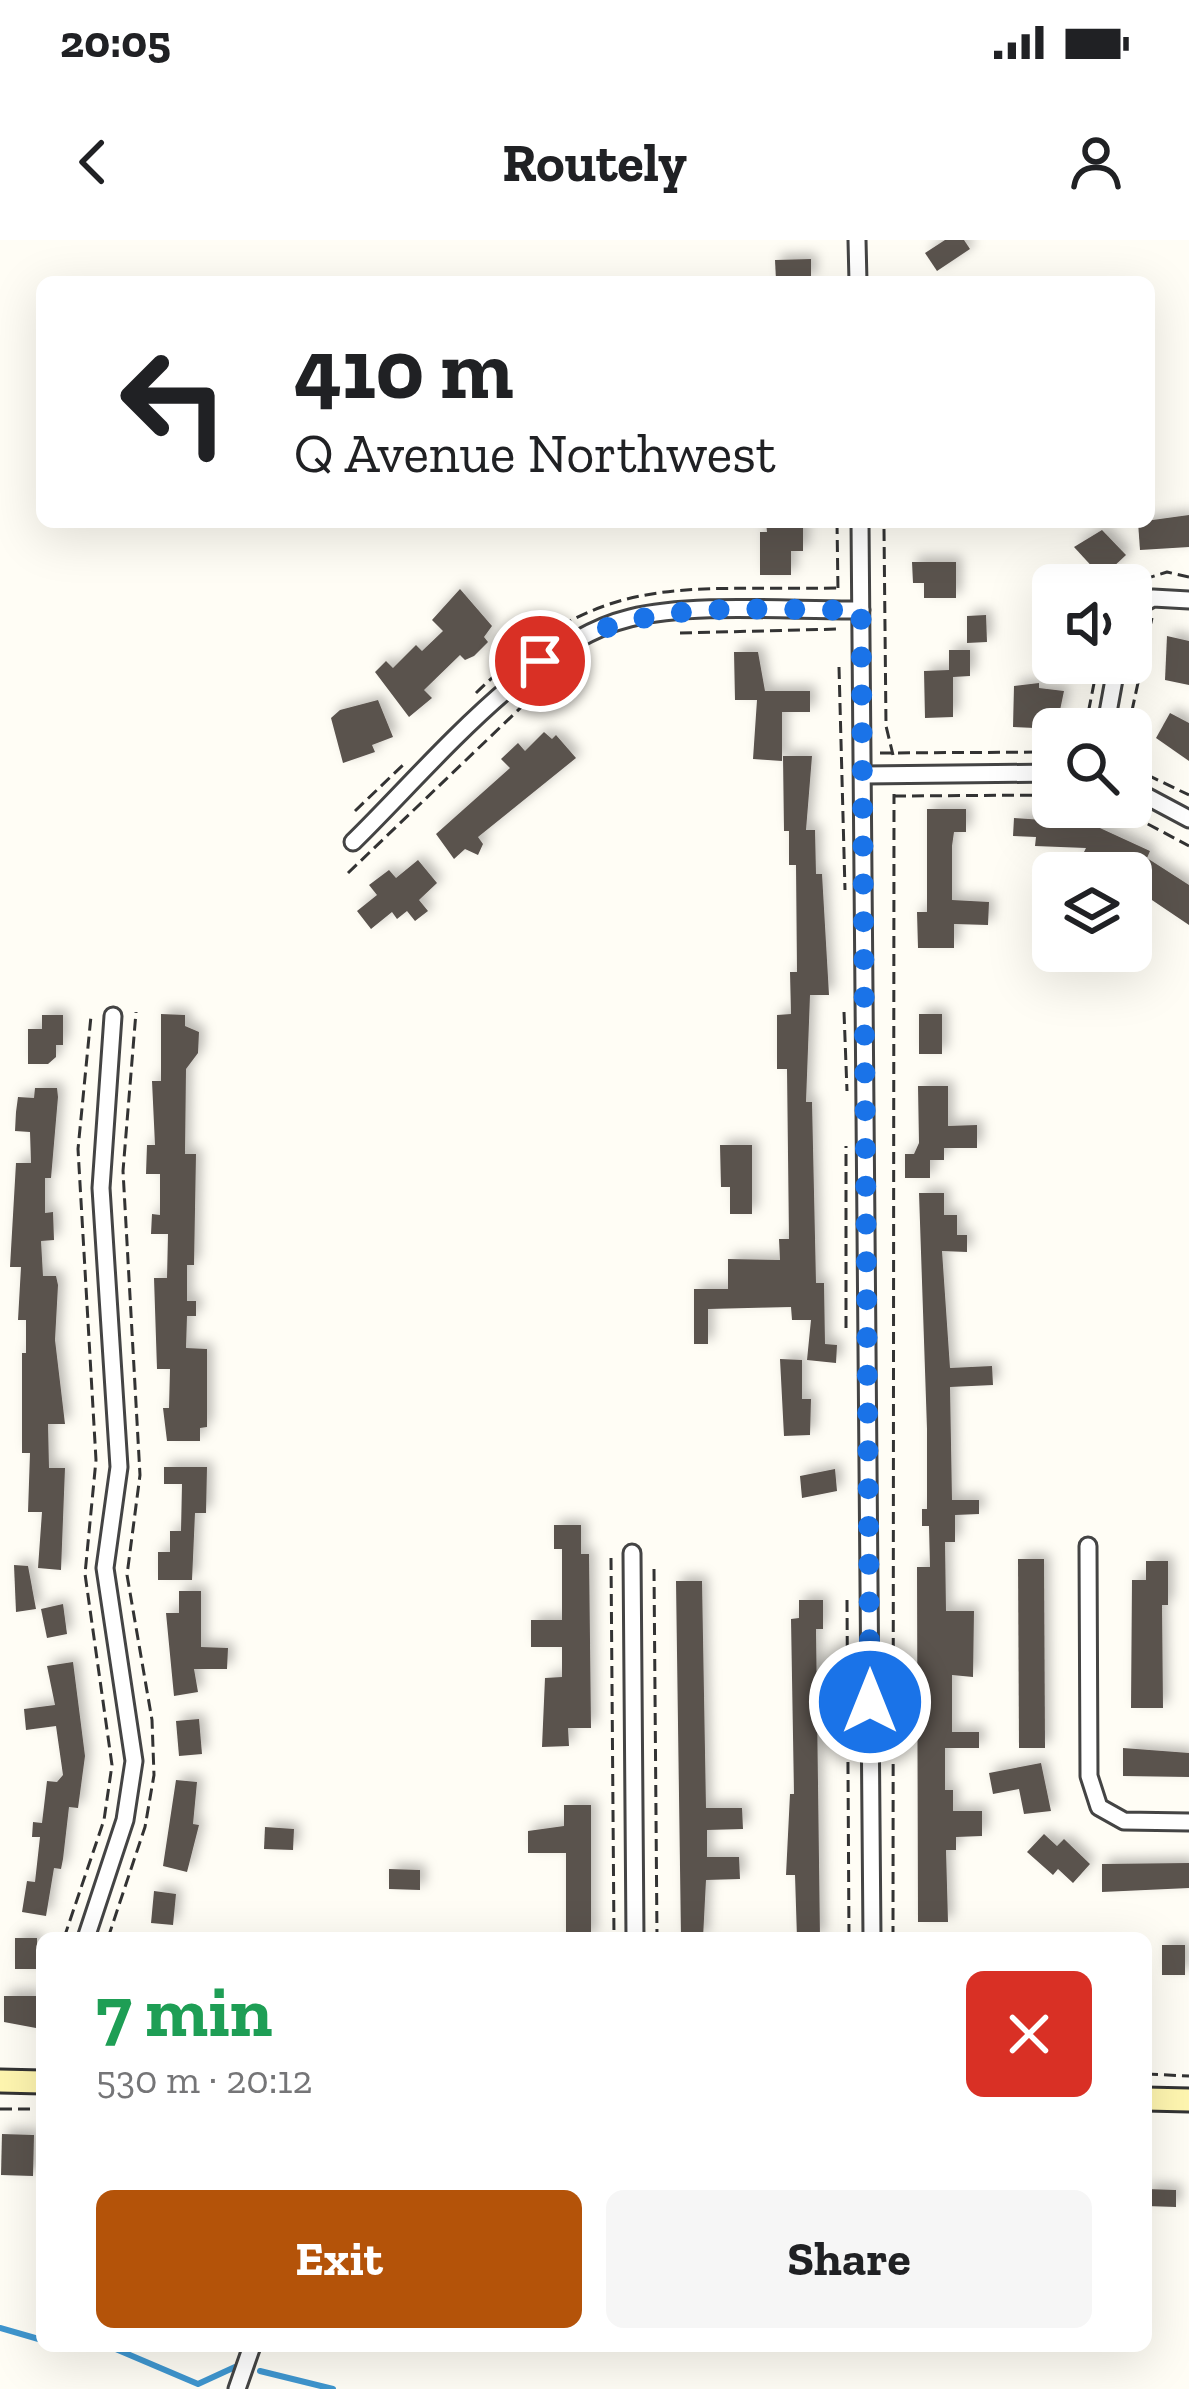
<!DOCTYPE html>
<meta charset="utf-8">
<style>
:root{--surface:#fff;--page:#f6f6f6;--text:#202124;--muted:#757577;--accent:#b45309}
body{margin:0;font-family:"Zilla Slab",serif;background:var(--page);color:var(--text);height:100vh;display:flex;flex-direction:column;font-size:45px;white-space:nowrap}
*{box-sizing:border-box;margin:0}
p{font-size:39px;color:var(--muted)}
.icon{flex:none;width:66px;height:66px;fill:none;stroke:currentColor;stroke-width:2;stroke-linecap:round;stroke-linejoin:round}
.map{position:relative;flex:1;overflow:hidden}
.sheet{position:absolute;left:36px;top:1692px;width:1116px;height:420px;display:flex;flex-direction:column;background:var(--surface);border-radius:18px;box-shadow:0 12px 48px #0002}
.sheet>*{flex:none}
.guide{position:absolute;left:36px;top:36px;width:1119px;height:252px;border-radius:18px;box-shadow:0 12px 48px #0002;background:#fff;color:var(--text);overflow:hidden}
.controls{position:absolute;left:1032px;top:324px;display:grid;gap:24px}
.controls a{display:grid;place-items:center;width:120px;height:120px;border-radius:18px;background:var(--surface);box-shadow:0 12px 48px #0002;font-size:60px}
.pin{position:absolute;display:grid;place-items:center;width:102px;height:102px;color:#fff;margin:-51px;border:6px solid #fff;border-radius:50%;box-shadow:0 3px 12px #0007}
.me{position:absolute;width:132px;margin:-66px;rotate:0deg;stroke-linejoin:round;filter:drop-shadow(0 0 9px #0008)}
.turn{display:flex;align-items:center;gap:42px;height:252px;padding:0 60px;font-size:54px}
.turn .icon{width:156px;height:156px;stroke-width:2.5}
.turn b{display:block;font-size:84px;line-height:102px}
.round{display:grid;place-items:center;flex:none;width:126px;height:126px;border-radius:18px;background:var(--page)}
.headline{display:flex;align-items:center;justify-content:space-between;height:204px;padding:0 60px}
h1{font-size:72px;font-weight:700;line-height:90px;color:#1e9e55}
.primary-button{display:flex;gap:24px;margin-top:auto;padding:24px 60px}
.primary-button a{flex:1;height:138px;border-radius:18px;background:var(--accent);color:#fff;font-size:48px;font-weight:700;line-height:138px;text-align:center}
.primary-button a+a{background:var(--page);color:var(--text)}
.status{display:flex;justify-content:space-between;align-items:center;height:84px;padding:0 60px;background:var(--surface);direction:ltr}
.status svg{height:33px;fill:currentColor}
header{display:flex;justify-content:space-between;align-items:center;height:156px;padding:0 60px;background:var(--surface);font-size:54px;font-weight:700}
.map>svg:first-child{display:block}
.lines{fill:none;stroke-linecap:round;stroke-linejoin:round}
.stream{stroke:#3f96cf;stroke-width:6}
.building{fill:#5a524d;filter:url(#shadow)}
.street-casing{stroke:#444;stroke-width:21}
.secondary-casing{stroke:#333;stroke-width:27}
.path{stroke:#333;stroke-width:3;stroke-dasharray:12 6;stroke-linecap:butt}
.street{stroke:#fff;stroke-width:15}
.secondary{stroke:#fff6b0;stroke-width:21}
.route{stroke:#1a73e8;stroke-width:21;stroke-dasharray:0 37.8}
</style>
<div class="status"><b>20:05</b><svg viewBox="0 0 49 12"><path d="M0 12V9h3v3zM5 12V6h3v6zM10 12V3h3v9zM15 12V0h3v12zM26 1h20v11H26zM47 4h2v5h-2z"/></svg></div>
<header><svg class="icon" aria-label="back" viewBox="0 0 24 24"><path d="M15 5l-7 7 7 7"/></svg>Routely<svg class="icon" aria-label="person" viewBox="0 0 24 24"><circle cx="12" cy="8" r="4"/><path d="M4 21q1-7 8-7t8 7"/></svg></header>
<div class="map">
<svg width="1189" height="2149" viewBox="0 0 1189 2149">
<defs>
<filter id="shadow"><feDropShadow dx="5.5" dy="-5.5" stdDeviation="6" flood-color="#0004"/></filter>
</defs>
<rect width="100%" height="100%" fill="#fffdf5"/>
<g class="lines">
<g class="stream">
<polyline points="0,2088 42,2100"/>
<polyline points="82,2106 111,2107 198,2144 235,2127"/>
<polyline points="260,2131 333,2149"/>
</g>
</g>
<g class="building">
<polygon points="945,0 964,0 970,9 937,31 925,13"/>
<polygon points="811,19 811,39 776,40 775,20"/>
<polygon points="1189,275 1189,307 1140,310 1138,282"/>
<polygon points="766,282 803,282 803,311 791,311 791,335 760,335 760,292 767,292"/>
<polygon points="1102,290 1126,315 1110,330 1097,332 1074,307"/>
<polygon points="912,322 956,322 956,358 924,358 924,343 913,343"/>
<polygon points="460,349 492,386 484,397 488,402 474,416 465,420 460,415 424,450 432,458 409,477 375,432 386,421 393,428 416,405 422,411 443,391 432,380"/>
<polygon points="986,375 987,402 967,403 967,376"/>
<polygon points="1167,396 1189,401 1189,445 1165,440"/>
<polygon points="949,410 970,410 970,436 953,437 953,477 925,478 924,431 949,430"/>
<polygon points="734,412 758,412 765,451 810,451 810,472 782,472 782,521 753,519 757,460 735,460"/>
<polygon points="1039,443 1039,448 1064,451 1059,475 1053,475 1053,481 1035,481 1035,488 1013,487 1014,446"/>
<polygon points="378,460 393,497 372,505 375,512 343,523 331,478 340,470"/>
<polygon points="1170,473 1189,483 1189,521 1156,498"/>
<polygon points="544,492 552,499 556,495 576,518 478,597 483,604 478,615 465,609 454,619 436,594 510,528 501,519 518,503 525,511"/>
<polygon points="783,516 812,516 806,590 815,590 816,634 822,634 829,755 810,755 806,862 812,862 816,1043 824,1043 825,1104 837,1105 836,1123 807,1120 811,1080 792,1080 791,1067 708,1069 708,1104 694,1104 694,1049 728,1049 728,1019 780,1020 779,999 789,999 787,829 777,829 777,775 791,774 790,732 797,732 796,625 789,625 789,591 784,591"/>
<polygon points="927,569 966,569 966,592 954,592 952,606 952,660 989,662 988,685 954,684 954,708 918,708 917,672 927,672"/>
<polygon points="1014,578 1089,583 1150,611 1147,618 1189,645 1189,685 1146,656 1152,648 1131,639 1131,633 1081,618 1086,608 1035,606 1036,597 1013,596"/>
<polygon points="418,620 437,643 419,660 428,671 415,681 407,671 397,679 392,672 371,689 357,671 377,655 369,645 389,630 396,638"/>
<polygon points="161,774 185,775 185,786 199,792 198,813 186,829 185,914 196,914 194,1025 187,1025 187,1061 196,1061 196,1076 187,1076 186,1108 207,1109 207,1187 200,1188 200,1201 167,1201 163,1168 169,1168 170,1129 157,1129 154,1038 167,1038 168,994 151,994 152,974 160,975 160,934 146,934 147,905 155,905 152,841 161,841"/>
<rect x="919" y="774" width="23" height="40"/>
<polygon points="42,775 63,775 63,805 56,805 56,817 48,824 28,824 28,789 42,789"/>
<polygon points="918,846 948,846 948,886 977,885 977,908 944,908 944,920 930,920 930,938 905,938 905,914 914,914 919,903"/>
<polygon points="35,848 57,848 58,857 51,938 45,938 45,973 53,972 54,1000 41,1001 43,1036 56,1036 58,1045 55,1100 65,1184 48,1184 49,1228 65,1228 61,1330 38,1328 42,1272 28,1272 30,1213 22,1213 22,1113 26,1113 26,1080 18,1080 21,1027 10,1027 16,923 31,923 30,892 15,891 16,872 18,857 34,858"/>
<polygon points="720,905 752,905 752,974 730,974 730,947 721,947"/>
<polygon points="919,953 944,953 944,975 957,975 957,995 967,995 967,1012 942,1011 950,1128 992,1126 993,1145 950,1147 952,1260 979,1260 979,1274 955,1275 955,1302 945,1302 946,1371 974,1371 973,1437 952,1435 952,1492 979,1492 979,1508 945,1508 945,1550 953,1550 953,1571 982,1571 982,1596 956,1597 956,1610 946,1610 948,1682 918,1682 917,1327 930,1327 929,1286 922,1286 922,1269 927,1269 927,1189"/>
<polygon points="780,1119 802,1120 802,1159 811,1159 810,1195 784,1196"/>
<polygon points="164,1227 207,1227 206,1273 195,1273 192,1340 158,1340 158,1312 170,1312 170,1291 181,1291 182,1244 164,1244"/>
<polygon points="835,1229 837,1251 802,1258 800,1236"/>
<polygon points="554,1285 581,1285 581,1314 589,1314 591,1488 568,1488 569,1506 542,1507 545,1438 562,1437 562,1407 531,1407 531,1380 562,1380 562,1309 554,1309"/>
<polygon points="1018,1319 1044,1319 1045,1508 1019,1508"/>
<polygon points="1146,1321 1168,1321 1168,1365 1162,1365 1163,1468 1131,1468 1132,1340 1146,1340"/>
<polygon points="14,1325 28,1326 36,1369 16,1372"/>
<polygon points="676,1341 702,1341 706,1568 742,1568 743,1589 707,1590 707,1617 739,1617 740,1639 706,1640 703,1698 681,1698"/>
<polygon points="179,1351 201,1351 201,1407 228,1408 227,1429 194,1429 198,1452 174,1456 166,1373 179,1373"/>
<polygon points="799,1360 823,1360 823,1389 816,1389 820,1698 797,1698 795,1635 786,1635 790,1554 794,1554 791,1379 799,1378"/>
<polygon points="63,1364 67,1394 47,1398 41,1369"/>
<polygon points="73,1422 85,1516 78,1568 69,1567 63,1619 61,1629 54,1628 46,1676 22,1672 27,1641 35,1642 40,1597 32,1597 33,1582 42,1583 47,1541 57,1542 63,1535 56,1486 26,1490 24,1469 55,1465 47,1426"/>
<polygon points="199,1479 202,1514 179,1516 176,1481"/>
<polygon points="1123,1508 1189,1513 1189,1537 1123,1536"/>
<polygon points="1041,1523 1051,1571 1024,1574 1019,1549 993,1554 989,1533"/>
<polygon points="176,1540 197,1542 193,1584 199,1585 187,1632 163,1626"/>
<polygon points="564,1565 591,1565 591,1698 566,1698 566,1613 528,1613 528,1591 564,1586"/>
<polygon points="265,1587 294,1589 293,1610 264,1609"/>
<polygon points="1044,1594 1057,1606 1064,1599 1090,1624 1073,1643 1058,1629 1053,1635 1027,1612"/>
<polygon points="1189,1623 1189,1648 1102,1652 1102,1624"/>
<polygon points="389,1629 420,1630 420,1650 389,1649"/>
<polygon points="154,1651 176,1654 173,1685 151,1683"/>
<rect x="15" y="1698" width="22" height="31"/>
<rect x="1162" y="1705" width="23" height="30"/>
<polygon points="4,1756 36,1756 36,1788 4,1782"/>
<polygon points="2,1894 34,1895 33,1936 1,1935"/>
<polygon points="1146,1949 1176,1950 1176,1967 1146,1966"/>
</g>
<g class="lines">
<defs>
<g id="street">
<polyline points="857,0 858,42"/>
<polyline points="860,282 872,1698"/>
<polyline points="1131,370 1153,358 1189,360"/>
<polyline points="1105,489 1117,423"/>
<polyline points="865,535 1053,533"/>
<polyline points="1131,548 1189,579"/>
<path d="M353,602c74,-72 177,-200 277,-224 63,-16 164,-7 231,-8"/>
<polyline points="1088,1306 1089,1536 1099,1567 1124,1581 1189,1582"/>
<polyline points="632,1313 635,1698"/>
<polyline points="86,1698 125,1580 134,1521 105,1328 119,1227 101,948 113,776"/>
<polyline points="237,2149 252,2106"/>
</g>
<g id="secondary">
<polyline points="0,1841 42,1842"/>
<polyline points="1146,1859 1189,1860"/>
</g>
</defs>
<use href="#street" class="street-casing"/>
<use href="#secondary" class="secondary-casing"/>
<g class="path">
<polyline points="837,282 838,351"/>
<polyline points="884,289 886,486 893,515"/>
<polyline points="1126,345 1167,332 1189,337"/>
<polyline points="680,393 839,389"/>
<polyline points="839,427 845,650"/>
<path d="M476,453c126,-123 198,-102 362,-105"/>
<polyline points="1085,489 1098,423"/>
<polyline points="1128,489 1152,378"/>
<polyline points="880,513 1053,512"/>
<polyline points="1131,527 1189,555"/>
<polyline points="894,556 1053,555"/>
<polyline points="1116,567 1189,606"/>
<polyline points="355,571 405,523"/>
<polyline points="348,633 536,453 531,448"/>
<polyline points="844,772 847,851"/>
<polyline points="846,1088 846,906"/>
<polyline points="611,1318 614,1698"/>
<polyline points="654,1329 657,1698"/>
<polyline points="847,1360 849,1698"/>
<polyline points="64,1698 104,1580 112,1525 85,1334 96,1220 78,909 91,776"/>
<polyline points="108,1698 145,1587 154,1535 152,1480 127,1335 140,1235 123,931 136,772"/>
<polyline points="893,1698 894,554"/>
<polyline points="1146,1834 1189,1836"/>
<polyline points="0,1869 42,1869"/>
</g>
<use href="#street" class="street"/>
<use href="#secondary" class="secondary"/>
</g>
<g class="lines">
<path class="route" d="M540,421c93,-66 213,-50 321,-51l9,1092"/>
</g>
</svg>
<div class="controls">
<a><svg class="icon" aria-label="sound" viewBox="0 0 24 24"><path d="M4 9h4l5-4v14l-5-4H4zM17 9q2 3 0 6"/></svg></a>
<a><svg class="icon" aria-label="search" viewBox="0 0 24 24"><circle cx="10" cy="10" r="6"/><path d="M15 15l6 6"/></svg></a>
<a><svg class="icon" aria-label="layers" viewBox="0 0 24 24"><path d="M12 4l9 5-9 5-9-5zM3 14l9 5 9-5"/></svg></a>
</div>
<div class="pin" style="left:540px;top:421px;background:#d93025"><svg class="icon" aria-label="arrive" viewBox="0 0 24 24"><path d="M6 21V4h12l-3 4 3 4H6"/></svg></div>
<svg class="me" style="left:870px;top:1462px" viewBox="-20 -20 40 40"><circle r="17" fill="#1a73e8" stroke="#fff" stroke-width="3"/><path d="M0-11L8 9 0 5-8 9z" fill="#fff"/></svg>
<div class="guide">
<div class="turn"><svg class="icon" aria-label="left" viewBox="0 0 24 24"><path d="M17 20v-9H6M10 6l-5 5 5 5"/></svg><div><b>410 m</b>Q Avenue Northwest</div></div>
</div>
<section class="sheet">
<div class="headline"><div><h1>7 min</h1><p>530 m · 20:12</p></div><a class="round" style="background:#d93025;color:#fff"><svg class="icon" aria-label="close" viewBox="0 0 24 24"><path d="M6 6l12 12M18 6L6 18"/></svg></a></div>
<div class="primary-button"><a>Exit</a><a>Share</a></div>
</section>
</div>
